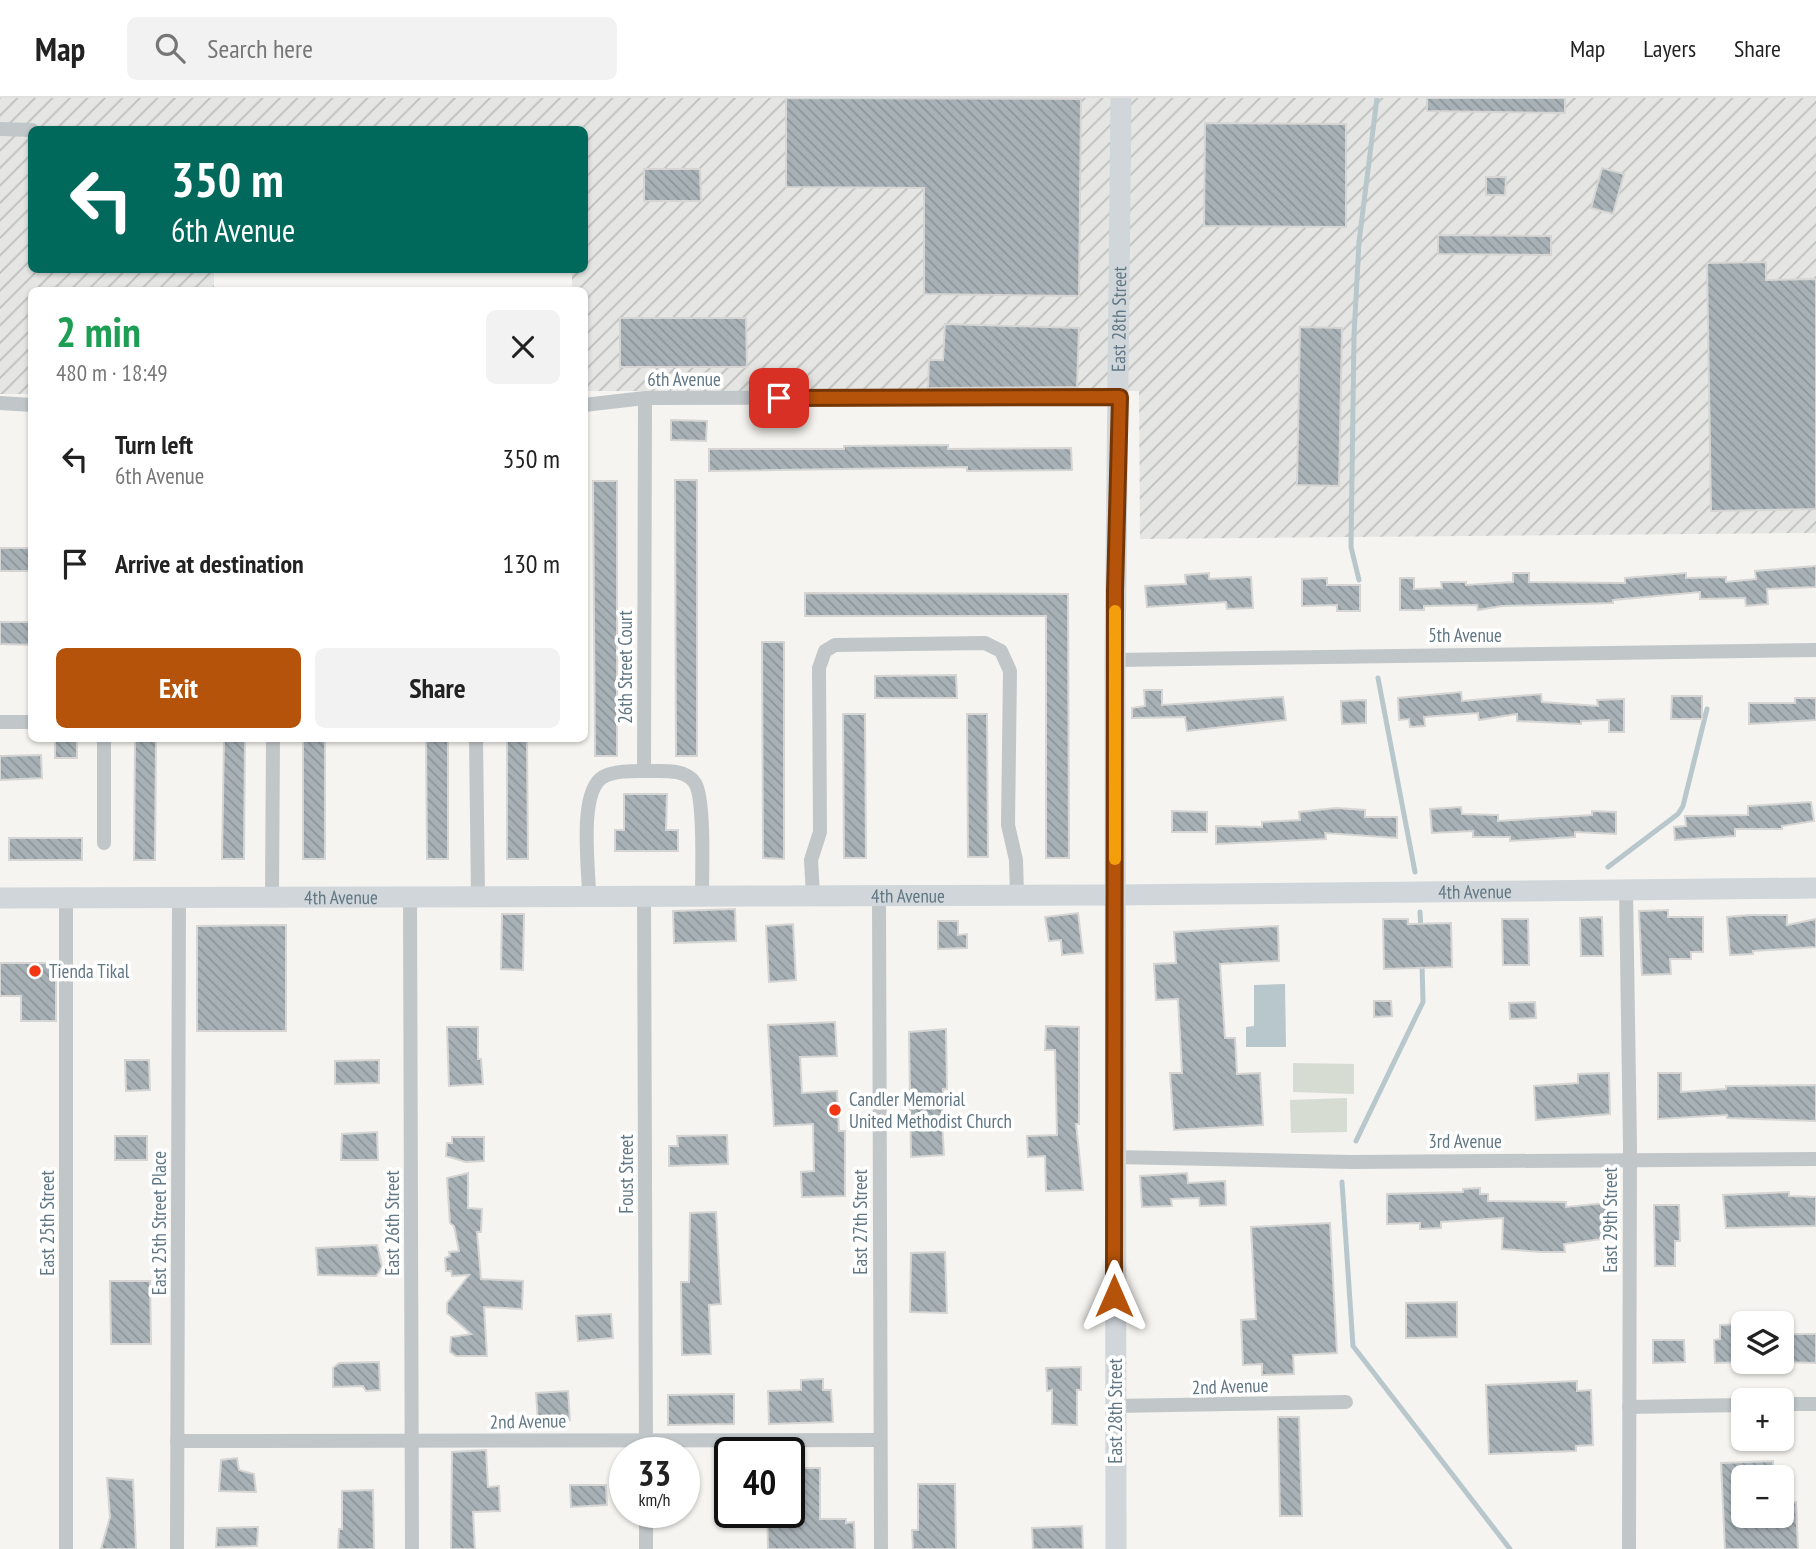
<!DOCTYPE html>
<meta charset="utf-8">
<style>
:root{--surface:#fff;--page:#f2f2f2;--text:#222;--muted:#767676;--line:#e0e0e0;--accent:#b45309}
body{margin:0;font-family:"PT Sans Narrow",sans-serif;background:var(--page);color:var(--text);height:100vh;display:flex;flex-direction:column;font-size:26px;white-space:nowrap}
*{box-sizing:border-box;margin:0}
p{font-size:23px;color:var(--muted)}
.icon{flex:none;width:38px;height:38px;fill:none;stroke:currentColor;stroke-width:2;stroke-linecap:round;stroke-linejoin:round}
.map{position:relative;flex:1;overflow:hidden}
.drawer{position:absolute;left:28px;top:189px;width:560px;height:455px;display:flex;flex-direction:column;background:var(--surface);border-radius:10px;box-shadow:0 2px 5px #0004}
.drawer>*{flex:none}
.guide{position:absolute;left:28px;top:28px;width:560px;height:147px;border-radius:10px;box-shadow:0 2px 5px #0004;background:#00695c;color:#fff;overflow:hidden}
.tools{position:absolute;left:1731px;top:1213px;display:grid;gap:14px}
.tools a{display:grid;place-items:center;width:63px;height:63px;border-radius:10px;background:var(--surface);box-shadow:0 2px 5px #0004;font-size:35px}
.speed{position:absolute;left:609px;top:1339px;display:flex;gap:14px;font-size:35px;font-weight:700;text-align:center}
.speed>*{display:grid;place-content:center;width:91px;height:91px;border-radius:50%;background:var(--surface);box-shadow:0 2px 5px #0004;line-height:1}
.speed small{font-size:18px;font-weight:400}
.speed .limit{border:4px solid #111;border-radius:10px;background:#fff;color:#111}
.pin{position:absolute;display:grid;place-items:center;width:60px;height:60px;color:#fff;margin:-30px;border-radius:14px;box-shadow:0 4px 10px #0006}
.me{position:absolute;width:77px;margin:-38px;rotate:0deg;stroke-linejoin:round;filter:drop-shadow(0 0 5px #0008)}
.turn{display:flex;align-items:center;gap:24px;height:147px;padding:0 28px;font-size:32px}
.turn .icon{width:91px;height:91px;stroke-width:2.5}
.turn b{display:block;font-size:49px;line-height:60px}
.round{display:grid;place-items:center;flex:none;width:74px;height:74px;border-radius:10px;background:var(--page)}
.summary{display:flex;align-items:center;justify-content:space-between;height:119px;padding:0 28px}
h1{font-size:42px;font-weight:800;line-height:52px;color:#1e9e55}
.primary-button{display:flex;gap:14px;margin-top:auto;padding:14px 28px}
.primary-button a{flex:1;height:80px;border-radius:10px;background:var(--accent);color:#fff;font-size:28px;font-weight:800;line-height:80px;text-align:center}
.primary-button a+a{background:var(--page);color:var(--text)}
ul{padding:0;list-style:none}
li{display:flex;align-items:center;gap:21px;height:105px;padding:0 28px}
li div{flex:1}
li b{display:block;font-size:26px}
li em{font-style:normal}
header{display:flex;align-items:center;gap:42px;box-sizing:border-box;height:98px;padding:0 35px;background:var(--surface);border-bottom:2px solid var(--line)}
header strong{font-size:33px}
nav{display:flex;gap:38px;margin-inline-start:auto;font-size:24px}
.search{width:490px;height:63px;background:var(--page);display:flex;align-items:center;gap:18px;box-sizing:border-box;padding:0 24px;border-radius:10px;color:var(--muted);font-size:26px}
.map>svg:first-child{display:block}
.industrial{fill:url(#industrial-furrows)}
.park{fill:#d6dcd1}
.water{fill:#b8c7cb}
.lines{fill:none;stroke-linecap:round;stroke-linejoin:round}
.stream{stroke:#b8c7cb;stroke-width:5}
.building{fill:url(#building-back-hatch);stroke:#d6d5d3;stroke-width:2}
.street{stroke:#c1c6c9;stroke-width:14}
.secondary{stroke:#d0d6da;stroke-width:21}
.route-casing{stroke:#753606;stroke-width:18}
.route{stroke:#b45309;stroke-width:12}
.slow{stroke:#f59e0b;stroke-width:12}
.poi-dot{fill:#f23512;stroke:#fff;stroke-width:2.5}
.labels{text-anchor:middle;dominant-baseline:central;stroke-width:7;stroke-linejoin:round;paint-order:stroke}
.street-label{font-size:19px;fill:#617784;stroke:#fff}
.poi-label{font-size:19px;fill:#617784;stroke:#fff;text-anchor:start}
</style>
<header>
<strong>Map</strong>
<div class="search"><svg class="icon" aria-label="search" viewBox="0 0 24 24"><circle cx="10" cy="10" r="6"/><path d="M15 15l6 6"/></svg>Search here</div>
<nav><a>Map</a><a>Layers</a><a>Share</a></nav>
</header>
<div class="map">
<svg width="1816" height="1451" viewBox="0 0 1816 1451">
<defs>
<pattern id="industrial-furrows" width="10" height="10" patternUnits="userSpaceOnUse" patternTransform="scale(1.75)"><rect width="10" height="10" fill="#e5e6e3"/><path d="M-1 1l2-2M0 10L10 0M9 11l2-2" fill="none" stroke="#bdbfbe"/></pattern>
<pattern id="building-back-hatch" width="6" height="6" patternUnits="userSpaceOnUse" patternTransform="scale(1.75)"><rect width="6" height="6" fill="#a8b2b6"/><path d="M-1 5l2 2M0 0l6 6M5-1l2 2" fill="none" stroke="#8c969a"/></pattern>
</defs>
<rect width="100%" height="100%" fill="#f5f4f0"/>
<polygon class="industrial" points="0,0 1816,0 1816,435 1140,441 1139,293 585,293 584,192 572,192 572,172 584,172 584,32 32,32 32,172 214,172 214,192 32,192 31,296 0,296"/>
<g class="park">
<polygon points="1293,965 1354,966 1354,996 1293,994"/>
<polygon points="1347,1000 1347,1034 1291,1035 1290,1002"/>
</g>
<polygon class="water" points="1285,886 1286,949 1246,949 1246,929 1254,928 1254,887"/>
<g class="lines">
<g class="stream">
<polyline points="1359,482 1351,449 1354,237 1359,144 1377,0"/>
<polyline points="1378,580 1415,774"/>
<polyline points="1608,769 1678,716 1683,708 1707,611"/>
<polyline points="1420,814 1421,832"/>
<polyline points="1356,1043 1423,904 1422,866"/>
<polyline points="1342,1084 1353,1248 1510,1451"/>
</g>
</g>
<g class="building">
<polygon points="786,0 1081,1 1079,198 924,196 924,90 786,89"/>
<polygon points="1427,0 1565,0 1565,15 1427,13"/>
<polygon points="1205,25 1346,26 1346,129 1204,128"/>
<polygon points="1602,70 1624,76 1613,116 1591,110"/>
<polygon points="644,71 700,71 701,103 644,103"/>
<polygon points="1486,79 1506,79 1505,97 1486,97"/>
<polygon points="1438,137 1551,138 1551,157 1438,156"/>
<polygon points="1766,164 1766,182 1816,181 1816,411 1711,413 1707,165"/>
<polygon points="620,220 746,220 747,269 620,269"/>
<polygon points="945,226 1079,230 1077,289 928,290 929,262 943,262"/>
<polygon points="1300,229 1342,230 1339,388 1297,387"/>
<polygon points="671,322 707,323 706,343 671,342"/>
<polygon points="948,347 948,351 1071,350 1072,372 967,373 967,369 709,373 709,351 844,351 844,348"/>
<polygon points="675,382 697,382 697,658 676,658"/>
<polygon points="593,383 617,383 617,658 595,658"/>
<rect x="0" y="450" width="32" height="23"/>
<polygon points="1816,468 1816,489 1767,491 1768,506 1746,508 1745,500 1700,501 1700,494 1613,502 1613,505 1502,508 1478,512 1477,507 1424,508 1424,512 1400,512 1400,480 1414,480 1414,491 1442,490 1441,484 1466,484 1466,487 1513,484 1513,475 1529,475 1529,484 1625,485 1625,480 1686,475 1686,480 1726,479 1726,484 1756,481 1755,473"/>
<polygon points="1209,475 1209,481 1251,479 1253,510 1227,511 1226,504 1147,509 1145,488 1186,486 1185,477"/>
<polygon points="1327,480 1327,487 1360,487 1360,513 1337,513 1337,507 1302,508 1302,481"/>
<polygon points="805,495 1068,496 1069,760 1046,760 1046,518 805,518"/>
<polygon points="0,524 32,524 32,547 0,546"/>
<polygon points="762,544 784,544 784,761 763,760"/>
<polygon points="956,577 957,600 875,600 875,578"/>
<polygon points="1144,592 1162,592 1162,607 1283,599 1286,622 1187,633 1185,619 1132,620 1132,610 1145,608"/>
<polygon points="1461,594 1462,603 1541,596 1542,604 1598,608 1597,602 1624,601 1624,634 1609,634 1609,622 1581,623 1581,626 1517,623 1517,616 1479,622 1478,615 1424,619 1425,628 1410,629 1409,621 1399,622 1398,600"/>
<polygon points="1672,598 1702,598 1702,621 1671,621"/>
<polygon points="1795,600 1816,600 1816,622 1749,626 1749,605 1795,605"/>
<polygon points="1366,602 1366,625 1342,626 1341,603"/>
<polygon points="843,616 865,616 866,760 844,760"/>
<polygon points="967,616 987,616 988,759 968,759"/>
<rect x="55" y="640" width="22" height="20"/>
<polygon points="135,640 156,640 155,762 134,762"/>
<polygon points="224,640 245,640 244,761 222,761"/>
<rect x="303" y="640" width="22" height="121"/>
<polygon points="426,640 448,640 448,761 427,761"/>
<polygon points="507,640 527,640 528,761 507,761"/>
<polygon points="41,657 42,680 0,682 0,658"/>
<polygon points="624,696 667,696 666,732 678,732 678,753 615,753 615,732 624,732"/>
<polygon points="1811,704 1814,723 1782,728 1782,731 1735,731 1735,738 1675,742 1674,729 1686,728 1685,718 1748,717 1748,708"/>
<polygon points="1461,709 1462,716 1498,717 1498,723 1592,717 1592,713 1616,714 1616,736 1575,734 1575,739 1510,743 1510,739 1473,739 1473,733 1432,735 1430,711"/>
<polygon points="1336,710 1365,712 1365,719 1397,719 1397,740 1325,735 1326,741 1216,746 1216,728 1262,729 1262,724 1300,722 1299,714"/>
<polygon points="1172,713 1207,714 1207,734 1172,734"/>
<rect x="9" y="740" width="73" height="22"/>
<polygon points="735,811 736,843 674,845 673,813"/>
<polygon points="1668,812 1668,819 1703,819 1703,854 1691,854 1691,861 1670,861 1671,876 1642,877 1639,813"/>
<polygon points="1078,815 1083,855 1062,857 1061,842 1049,843 1045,819"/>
<polygon points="502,816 524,816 523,872 501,871"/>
<polygon points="1750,817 1787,817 1787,827 1816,821 1816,849 1753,853 1753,856 1730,857 1727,819"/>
<polygon points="1602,819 1603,858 1581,858 1580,820"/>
<polygon points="1383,821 1408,821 1408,826 1451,825 1452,869 1384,871"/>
<polygon points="1502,821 1528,821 1529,867 1503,867"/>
<polygon points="938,823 958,823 958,837 967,836 967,850 938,851"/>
<polygon points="793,826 796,882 769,884 766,828"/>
<polygon points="286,827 286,933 197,933 197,828"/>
<polygon points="1278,828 1279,863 1220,866 1225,940 1235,940 1237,976 1260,975 1263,1027 1174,1032 1170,975 1182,975 1178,901 1156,902 1154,866 1176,865 1174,834"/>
<polygon points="0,865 56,865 56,923 21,923 21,898 0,898"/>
<polygon points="1374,903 1391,903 1392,918 1374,919"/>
<polygon points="1535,904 1536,920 1510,921 1509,905"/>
<polygon points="835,924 837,958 800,959 802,995 837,993 839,1033 845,1033 845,1098 802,1099 801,1074 814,1073 813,1026 774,1028 768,927"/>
<polygon points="1046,928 1079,929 1079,1026 1076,1026 1083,1092 1046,1093 1045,1058 1028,1059 1027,1038 1057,1037 1055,952 1045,952"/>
<polygon points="447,929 478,929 478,961 481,961 483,986 449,988"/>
<polygon points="946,931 947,991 943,991 942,1025 944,1057 911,1059 909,934"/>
<polygon points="125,962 149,962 150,992 126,993"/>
<polygon points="379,962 379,985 335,986 335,963"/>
<polygon points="1609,975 1610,1016 1536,1022 1534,988 1578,985 1578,976"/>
<polygon points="1658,975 1681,975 1681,994 1726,991 1726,988 1816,987 1816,1023 1727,1020 1727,1017 1658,1021"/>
<polygon points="377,1034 378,1062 341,1062 342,1036"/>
<polygon points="727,1037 728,1066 669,1068 669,1048 678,1048 677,1038"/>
<rect x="115" y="1038" width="32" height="24"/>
<polygon points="452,1039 484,1039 484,1063 466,1064 446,1058 447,1045 452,1045"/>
<polygon points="468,1075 468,1110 482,1111 481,1134 477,1134 481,1181 523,1183 522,1211 484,1209 487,1258 456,1258 450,1254 451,1239 471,1236 447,1215 447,1205 469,1177 452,1178 451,1173 446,1173 445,1160 450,1158 449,1154 459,1153 454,1128 450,1125 447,1080"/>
<polygon points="1187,1075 1188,1085 1225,1083 1226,1107 1200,1108 1199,1100 1171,1101 1172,1108 1142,1109 1140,1078"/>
<polygon points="1480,1090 1480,1096 1488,1096 1488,1103 1566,1104 1566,1109 1606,1105 1610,1140 1564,1146 1565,1154 1542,1154 1502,1151 1503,1120 1441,1124 1441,1130 1420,1131 1420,1125 1387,1126 1387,1096 1463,1094 1463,1091"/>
<polygon points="1789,1094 1789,1098 1816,1099 1816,1128 1726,1130 1723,1097"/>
<polygon points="1654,1107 1679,1107 1680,1143 1675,1143 1675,1168 1655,1168"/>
<polygon points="716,1114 721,1206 709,1207 711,1256 682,1257 681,1184 689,1184 690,1115"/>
<polygon points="1330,1125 1337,1255 1293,1257 1294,1276 1262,1277 1262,1266 1243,1267 1241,1222 1256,1221 1251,1129"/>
<polygon points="377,1147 382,1169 376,1178 318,1177 316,1150"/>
<polygon points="945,1154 947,1215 910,1214 911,1155"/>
<polygon points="110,1183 150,1183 151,1246 111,1246"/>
<polygon points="1457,1204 1457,1239 1406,1240 1406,1205"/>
<polygon points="611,1216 613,1240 578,1243 576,1218"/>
<polygon points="1743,1226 1743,1264 1715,1265 1714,1242 1720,1241 1720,1227"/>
<polygon points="1782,1236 1816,1236 1816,1265 1782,1264"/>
<polygon points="1653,1242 1684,1242 1685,1264 1653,1265"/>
<polygon points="379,1264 380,1292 366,1293 363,1288 333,1289 333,1270 339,1265"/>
<polygon points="1081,1269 1081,1292 1077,1292 1077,1327 1052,1326 1052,1292 1047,1293 1046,1270"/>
<polygon points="823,1281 823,1292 831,1292 833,1324 769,1326 768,1293 801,1292 801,1282"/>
<polygon points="1577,1283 1577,1293 1591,1292 1593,1347 1576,1348 1576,1353 1489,1356 1486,1287"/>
<polygon points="568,1293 570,1322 538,1324 536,1295"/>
<polygon points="734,1296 734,1326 668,1327 668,1297"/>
<polygon points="1278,1319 1299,1319 1302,1418 1280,1418"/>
<polygon points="486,1352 488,1389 499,1388 500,1413 473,1414 475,1451 451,1451 452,1354"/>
<polygon points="237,1360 239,1372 254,1376 256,1394 219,1393 221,1362"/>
<polygon points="1773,1363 1774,1379 1743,1379 1743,1418 1782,1418 1782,1405 1796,1404 1798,1451 1725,1451 1721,1365"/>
<polygon points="789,1370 820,1370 820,1421 846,1421 846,1425 854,1424 855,1451 768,1451 767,1414 789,1414"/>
<polygon points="107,1380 133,1382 136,1451 101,1451 110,1419"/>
<polygon points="918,1386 955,1386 956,1451 913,1451 912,1432 918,1432"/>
<polygon points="570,1387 606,1387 607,1407 571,1409"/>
<polygon points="373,1392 374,1451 338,1451 339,1431 342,1431 342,1393"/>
<polygon points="1082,1428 1083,1451 1033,1451 1032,1430"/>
<polygon points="258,1429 257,1448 216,1449 217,1430"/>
</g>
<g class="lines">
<g class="street">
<polyline points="0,31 32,32"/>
<polyline points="0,305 32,307"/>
<polyline points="584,307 645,300 1120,299"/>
<polyline points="1115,562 1816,552"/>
<polyline points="0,624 32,624"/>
<polyline points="104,640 104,745"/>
<polyline points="476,640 478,798"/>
<polyline points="644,673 645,300"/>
<polyline points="1626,792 1630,1049 1629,1451"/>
<path d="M589,797c0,-26 -11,-103 14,-118 12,-7 33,-6 47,-6 14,0 36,-2 45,12 10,16 7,90 7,112"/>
<polyline points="644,797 646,1354"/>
<polyline points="813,797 811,762 820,734 819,570 825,553 835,547 985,545 1001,553 1010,573 1008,727 1016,762 1017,797"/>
<polyline points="879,797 881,1451"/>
<polyline points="272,798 273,640"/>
<polyline points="410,798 412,1451"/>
<polyline points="66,799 66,1451"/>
<polyline points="1114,1059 1351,1064 1816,1061"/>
<polyline points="1782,1306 1816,1306"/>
<polyline points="1115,1308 1346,1304"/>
<polyline points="1629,1309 1743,1307"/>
<polyline points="177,1343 880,1342"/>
<polyline points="646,1414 646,1451"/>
<polyline points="177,1451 179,798"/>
</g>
<g class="secondary">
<path id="s1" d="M0,800l1114,-3 702,-7"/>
<path id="s2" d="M1116,1451l-1,-889 6,-562"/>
</g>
</g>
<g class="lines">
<defs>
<polyline id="route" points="779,300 1120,299 1115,493 1114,1198"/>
</defs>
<use href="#route" class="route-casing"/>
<use href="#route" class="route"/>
<polyline class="slow" points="1115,761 1115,513"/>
</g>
<g class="poi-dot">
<circle cx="35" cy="873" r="7"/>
<circle cx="835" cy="1012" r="7"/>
</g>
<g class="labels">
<g class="street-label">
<text stroke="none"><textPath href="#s2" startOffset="1230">East 28th Street</textPath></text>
<text x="684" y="281">6th Avenue</text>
<text x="1465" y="537">5th Avenue</text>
<text transform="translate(625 569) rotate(-90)">26th Street Court</text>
<text stroke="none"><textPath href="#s1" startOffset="1475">4th Avenue</textPath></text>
<text stroke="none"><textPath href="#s1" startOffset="908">4th Avenue</textPath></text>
<text stroke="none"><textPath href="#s1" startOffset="341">4th Avenue</textPath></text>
<text x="1465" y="1043">3rd Avenue</text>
<text transform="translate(626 1076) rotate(-90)">Foust Street</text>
<text transform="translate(1610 1122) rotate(-90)">East 29th Street</text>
<text transform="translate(860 1124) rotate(-90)">East 27th Street</text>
<text transform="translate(47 1125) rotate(-90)">East 25th Street</text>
<text transform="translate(159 1125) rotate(-90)">East 25th Street Place</text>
<text transform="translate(392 1125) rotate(-90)">East 26th Street</text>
<text transform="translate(1230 1288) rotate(-2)">2nd Avenue</text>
<text transform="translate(1115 1313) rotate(-90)">East 28th Street</text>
<text transform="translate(528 1323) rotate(-1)">2nd Avenue</text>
</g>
<g class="poi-label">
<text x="49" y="873">Tienda Tikal</text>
<text x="849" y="1001">Candler Memorial<tspan x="849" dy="22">United Methodist Church</tspan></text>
</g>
</g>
</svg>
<div class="tools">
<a><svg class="icon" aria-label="layers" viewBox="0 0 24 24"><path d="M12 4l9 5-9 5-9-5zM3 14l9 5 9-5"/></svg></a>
<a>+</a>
<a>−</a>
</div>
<div class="speed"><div>33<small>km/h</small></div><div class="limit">40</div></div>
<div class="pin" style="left:779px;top:300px;background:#d93025"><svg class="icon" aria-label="arrive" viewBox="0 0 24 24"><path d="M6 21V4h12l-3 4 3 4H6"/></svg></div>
<svg class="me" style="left:1114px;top:1198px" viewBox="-20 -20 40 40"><path d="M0-17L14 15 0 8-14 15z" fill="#b45309" stroke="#fff" stroke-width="4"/></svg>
<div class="guide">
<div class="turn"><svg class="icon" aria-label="left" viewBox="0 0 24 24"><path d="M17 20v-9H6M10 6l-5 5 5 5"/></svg><div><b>350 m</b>6th Avenue</div></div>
</div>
<section class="drawer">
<div class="summary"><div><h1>2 min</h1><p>480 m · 18:49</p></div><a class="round"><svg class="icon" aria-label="close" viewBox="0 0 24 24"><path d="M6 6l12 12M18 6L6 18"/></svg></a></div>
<ul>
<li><svg class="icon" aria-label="left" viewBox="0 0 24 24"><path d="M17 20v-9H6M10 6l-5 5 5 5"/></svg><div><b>Turn left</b><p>6th Avenue</p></div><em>350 m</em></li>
<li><svg class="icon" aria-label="arrive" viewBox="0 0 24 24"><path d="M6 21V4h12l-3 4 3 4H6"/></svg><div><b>Arrive at destination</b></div><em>130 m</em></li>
</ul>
<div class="primary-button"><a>Exit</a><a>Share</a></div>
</section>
</div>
